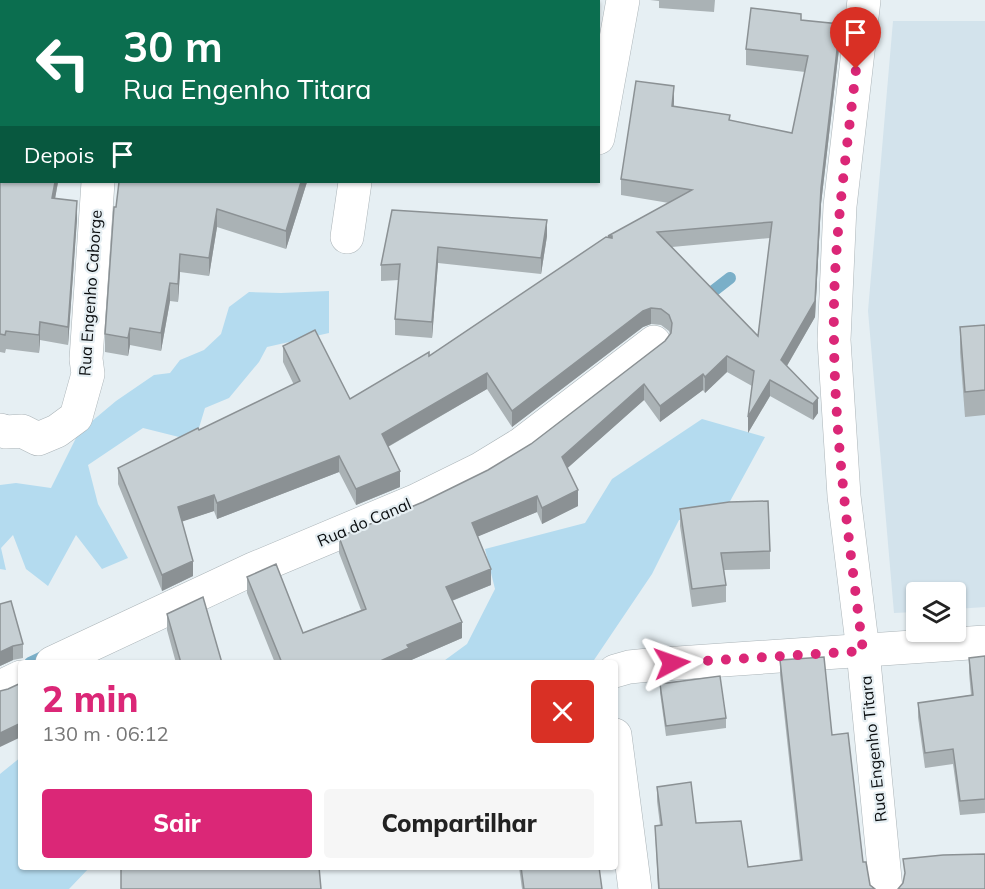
<!DOCTYPE html>
<html lang="pt">
<meta charset="utf-8">
<style>
:root{--surface:#fff;--page:#f6f6f6;--text:#222;--muted:#767676;--accent:#db2777}
body{margin:0;font-family:Mulish,sans-serif;background:var(--page);color:var(--text);height:100vh;display:flex;flex-direction:column;font-size:22px;white-space:nowrap}
*{box-sizing:border-box;margin:0}
p{font-size:20px;color:var(--muted)}
.icon{flex:none;width:33px;height:33px;fill:none;stroke:currentColor;stroke-width:2;stroke-linecap:round;stroke-linejoin:round}
.map{position:relative;flex:1;overflow:hidden}
.drawer{position:absolute;left:18px;top:660px;width:600px;height:210px;display:flex;flex-direction:column;background:var(--surface);border-radius:6px;box-shadow:0 2px 4px #0004}
.drawer>*{flex:none}
.banner{position:absolute;left:0px;top:0px;width:600px;height:183px;box-shadow:0 2px 4px #0004;background:#0b6e4f;color:#fff;overflow:hidden}
.buttons{position:absolute;left:906px;top:582px;display:grid;gap:12px}
.buttons a{display:grid;place-items:center;width:60px;height:60px;border-radius:6px;background:var(--surface);box-shadow:0 2px 4px #0004;font-size:30px}
.pin{position:absolute;display:grid;place-items:center;width:51px;height:51px;color:#fff;margin:-62px -26px;border-radius:50% 50% 50% 0;rotate:-45deg;box-shadow:0 0 6px #0007}
.pin .icon{rotate:45deg}
.me{position:absolute;width:66px;margin:-33px;rotate:86deg;stroke-linejoin:round;filter:drop-shadow(0 0 4px #0008)}
.turn{display:flex;align-items:center;gap:21px;height:126px;padding:0 24px;font-size:27px}
.turn .icon{width:78px;height:78px;stroke-width:2.5}
.turn b{display:block;font-size:42px;line-height:51px}
.then{display:flex;align-items:center;height:57px;padding:0 24px;background:#0003;gap:12px;font-size:22px}
.round{display:grid;place-items:center;flex:none;width:63px;height:63px;border-radius:6px;background:var(--page)}
.summary{display:flex;align-items:center;justify-content:space-between;height:102px;padding:0 24px}
h1{font-size:36px;font-weight:800;line-height:45px;color:var(--accent)}
.button{display:flex;gap:12px;margin-top:auto;padding:12px 24px}
.button a{flex:1;height:69px;border-radius:6px;background:var(--accent);color:#fff;font-size:24px;font-weight:800;line-height:69px;text-align:center}
.button a+a{background:var(--page);color:var(--text)}
.map>svg:first-child{display:block}
.built{fill:#d3e3ec}
.green{fill:#b4dbef}
.lines{fill:none;stroke-linecap:round;stroke-linejoin:round}
.stream{stroke:#7aafc8;stroke-width:12}
.minor-casing{stroke:#abb4b8;stroke-width:34}
.minor{stroke:#fff;stroke-width:33}
.wall{fill:#aab2b5;fill-rule:evenodd}
.shaded-wall{fill:#8b9194}
.building{fill:#c6cfd3;stroke:#8b9194;stroke-width:1.5;fill-rule:evenodd}
.route{stroke:#db2777;stroke-width:10;stroke-dasharray:0 18}
.labels{text-anchor:middle;dominant-baseline:central;stroke-width:4.5;stroke-linejoin:round;paint-order:stroke}
.street-label{font-size:16px;fill:#0a0d0f;stroke:#e6eff3}
</style>
<div class="map">
<svg width="985" height="889" viewBox="0 0 985 889">
<rect width="100%" height="100%" fill="#e6eff3"/>
<polygon class="built" points="893,21 985,21 985,607 956,609 956,592 916,592 916,612 894,613 868,311"/>
<g class="green">
<polygon points="329,291 329,333 267,347 259,362 229,398 205,408 195,441 143,428 88,465 98,504 128,558 102,569 76,535 48,586 26,569 13,535 1,548 6,570 0,569 0,485 16,483 51,488 79,432 116,401 154,375 170,373 180,360 204,350 221,334 229,307 249,292 281,293"/>
<polygon points="702,419 765,437 722,516 679,520 652,574 592,663 441,663 467,644 495,589 485,549 585,523 612,479"/>
<polygon points="21,757 21,867 90,867 69,889 0,889 0,774"/>
</g>
<g class="lines">
<g class="stream">
<polyline points="703,299 730,278"/>
<polyline points="30,663 51,653"/>
</g>
<defs>
<g id="minor">
<polyline points="864,0 840,206 834,340 844,496 863,651 886,889"/>
<polyline points="121,2 121,0"/>
<polyline points="383,2 383,0"/>
<polyline points="0,128 2,128"/>
<polyline points="598,138 623,0"/>
<polyline points="347,237 355,182"/>
<polyline points="0,430 6,432 22,431 38,439 57,431 76,417 88,374 86,359 98,182"/>
<polyline points="52,663 253,569 415,501 480,469 521,444 654,342"/>
<polyline points="615,671 629,667 649,665 985,642"/>
<polyline points="0,687 21,677"/>
<polyline points="615,735 635,889"/>
</g>
</defs>
<use href="#minor" class="minor-casing"/>
<use href="#minor" class="minor"/>
</g>
<g class="wall">
<rect x="31" y="0" width="66" height="2"/>
<polygon points="650,0 715,0 714,12 659,8 659,1"/>
<path d="M801,20l39,20 -19,164 -6,113 -28,49 31,32v15l-5,7 -43,-24 -22,37 4,-47 -25,-14 -22,21 -2,-3 -43,32 -16,-22 -77,68 11,38 -36,18 -5,-12 -59,24 13,49 -39,16 10,37 -53,23v2h-134l-28,-70v-16l56,56 58,-23 -22,-57v-16l84,-35 65,-32 43,-26 134,-103 5,-7 -1,-3 -8,-6 -10,-1 -8,3 -131,100 -25,-38 -99,58 12,40 -44,18 -17,-33 -122,47 -3,-8 -32,10 11,55 -31,15 -44,-107v-16l176,-83 -11,-23v-16l67,53 79,-43 179,-119v-1l61,-33 -48,-8v-16l53,-77v4l56,14 62,13 13,-61 -59,-7v-16zM770,238l-12,98 -86,-89z"/>
<rect x="0" y="23" width="2" height="87"/>
<polygon points="0,129 2,182 58,182 55,198 77,219 68,345 40,340 39,353 6,349 5,353 0,352"/>
<polygon points="307,182 286,249 217,227 209,276 180,272 178,302 170,301 161,351 130,345 128,356 105,352 105,334 116,207"/>
<polygon points="392,210 547,236 541,274 438,263 432,338 395,335 395,319 399,280 381,281 381,265"/>
<polygon points="985,325 985,415 965,417 960,352 960,327"/>
<polygon points="680,509 770,551 770,569 724,570 726,585 726,602 692,607 680,526"/>
<polygon points="0,604 23,644 23,658 13,660 0,666"/>
<polygon points="167,614 222,663 176,663 167,630"/>
<polygon points="985,656 985,813 960,815 953,764 925,768 918,717 918,703 971,695 969,673 969,658"/>
<polygon points="780,660 832,735 863,862 870,885 875,889 658,889 655,826 660,825 657,801 657,787 696,823 748,867 800,860 780,675"/>
<polygon points="660,684 726,718 726,728 666,736 660,693"/>
<polygon points="483,867 501,867 483,869"/>
<polygon points="519,867 599,867 602,889 522,889"/>
</g>
<g class="shaded-wall">
<polygon points="840,24 840,40 821,204 815,317 781,376 781,360 821,188"/>
<polygon points="674,86 674,102 672,121 672,106"/>
<polygon points="55,182 58,182 52,216 52,198"/>
<polygon points="301,182 307,182 286,249 286,231"/>
<polygon points="77,201 77,219 68,345 68,327"/>
<polygon points="217,209 217,227 209,276 209,258"/>
<polygon points="547,220 547,236 541,274 541,258"/>
<polygon points="438,247 438,263 432,338 432,322"/>
<polygon points="180,254 180,272 178,302 178,284"/>
<polygon points="170,283 170,301 161,351 161,333"/>
<polygon points="651,308 651,324 643,327 512,427 512,411 643,311"/>
<polygon points="40,322 40,340 39,353 39,335"/>
<polygon points="130,328 130,345 128,356 128,338"/>
<polygon points="727,356 727,372 705,393 705,377"/>
<polygon points="487,373 487,389 382,450 382,434"/>
<polygon points="703,374 703,390 660,422 660,406"/>
<polygon points="770,380 770,396 748,433 748,417"/>
<polygon points="644,384 644,400 562,473 562,457"/>
<polygon points="818,398 818,413 813,420 813,404"/>
<polygon points="339,456 339,472 217,519 217,503"/>
<polygon points="400,471 400,487 356,505 356,489"/>
<polygon points="578,490 578,506 542,524 542,508"/>
<polygon points="214,495 214,511 178,523 178,507"/>
<polygon points="537,496 537,512 472,539 472,523"/>
<polygon points="193,561 193,576 162,591 162,575"/>
<polygon points="491,569 491,585 446,603 446,587"/>
<polygon points="462,622 462,638 409,661 409,663 376,663 407,645"/>
<polygon points="13,646 13,660 0,666 0,652"/>
<polygon points="21,723 21,737 0,747 0,733"/>
</g>
<g class="building">
<rect x="31" y="0" width="42" height="2"/>
<polygon points="163,0 361,0 361,2 162,2"/>
<polygon points="427,0 553,0 553,2 426,2"/>
<path d="M751,8l50,6v6l39,4 -19,164 -6,113 -34,59 37,38 -5,6 -43,-24 -22,37 6,-46 -27,-15 -22,21 -2,-3 -43,32 -16,-22 -82,73 16,33 -36,18 -5,-12 -65,27 19,46 -45,18 16,35 -55,23 2,3 -33,15h-94l-35,-86 29,-13 27,69 63,-24 -27,-72 84,-35 65,-32 43,-26 134,-103 6,-8 1,-10 -3,-8 -8,-6 -10,-1 -8,3 -131,100 -25,-38 -105,61 18,37 -44,18 -17,-33 -122,47 -3,-8 -36,12 15,54 -31,14 -44,-107 80,-40 1,2 101,-49 -17,-35 32,-16 35,69 79,-47v4l177,-119 6,1v-2h-4l84,-46 -71,-11 15,-98 38,5 -2,20 58,9 -1,5 63,13 16,-77 -62,-7zM772,222l-14,114 -101,-104z"/>
<rect x="0" y="23" width="2" height="69"/>
<polygon points="0,129 2,129 2,182 55,182 52,198 77,201 68,327 40,322 39,335 6,331 5,335 0,334"/>
<polygon points="119,182 301,182 286,231 217,209 209,258 180,254 178,284 170,283 161,333 130,328 128,338 105,334 114,207 116,207"/>
<polygon points="392,210 547,220 541,258 438,247 432,322 395,319 400,264 381,265"/>
<polygon points="985,325 985,390 965,392 960,327"/>
<polygon points="768,501 770,551 721,553 726,585 692,589 680,509 729,502"/>
<polygon points="203,597 222,663 181,663 167,614"/>
<polygon points="11,601 23,644 13,646 0,652 0,604"/>
<polygon points="985,656 985,799 960,801 953,749 925,753 918,703 973,695 969,658"/>
<polygon points="824,657 832,735 848,733 863,862 866,862 870,885 875,889 659,889 655,826 662,825 657,787 691,782 696,823 741,821 748,867 802,860 780,660"/>
<polygon points="720,676 726,718 666,726 660,684"/>
<polygon points="21,683 21,723 0,733 0,691 8,689"/>
<polygon points="985,854 985,889 898,889 903,883 905,873 903,859 943,855"/>
<polygon points="121,867 319,867 321,889 121,889"/>
<polygon points="521,867 599,867 602,889 524,889"/>
</g>
<g class="lines">
<path class="route" d="M672,663l191,-12c-13,-103 -28,-207 -29,-311 -2,-91 12,-181 22,-271"/>
</g>
<g class="labels">
<g class="street-label">
<text transform="translate(90 293) rotate(-86)">Rua Engenho Caborge</text>
<text transform="translate(364 522) rotate(-23)">Rua do Canal</text>
<text transform="translate(873 749) rotate(-96)">Rua Engenho Titara</text>
</g>
</g>
</svg>
<div class="buttons">
<a><svg class="icon" aria-label="layers" viewBox="0 0 24 24"><path d="M12 4l9 5-9 5-9-5zM3 14l9 5 9-5"/></svg></a>
</div>
<div class="pin" style="left:856px;top:69px;background:#d93025"><svg class="icon" aria-label="arrive" viewBox="0 0 24 24"><path d="M6 21V4h12l-3 4 3 4H6"/></svg></div>
<svg class="me" style="left:672px;top:663px" viewBox="-20 -20 40 40"><path d="M0-17L14 15 0 8-14 15z" fill="#db2777" stroke="#fff" stroke-width="4"/></svg>
<div class="banner">
<div class="turn"><svg class="icon" aria-label="left" viewBox="0 0 24 24"><path d="M17 20v-9H6M10 6l-5 5 5 5"/></svg><div><b>30 m</b>Rua Engenho Titara</div></div>
<div class="then">Depois<svg class="icon" aria-label="arrive" viewBox="0 0 24 24"><path d="M6 21V4h12l-3 4 3 4H6"/></svg></div>
</div>
<section class="drawer">
<div class="summary"><div><h1>2 min</h1><p>130 m · 06:12</p></div><a class="round" style="background:#d93025;color:#fff"><svg class="icon" aria-label="close" viewBox="0 0 24 24"><path d="M6 6l12 12M18 6L6 18"/></svg></a></div>
<div class="button"><a>Sair</a><a>Compartilhar</a></div>
</section>
</div>
